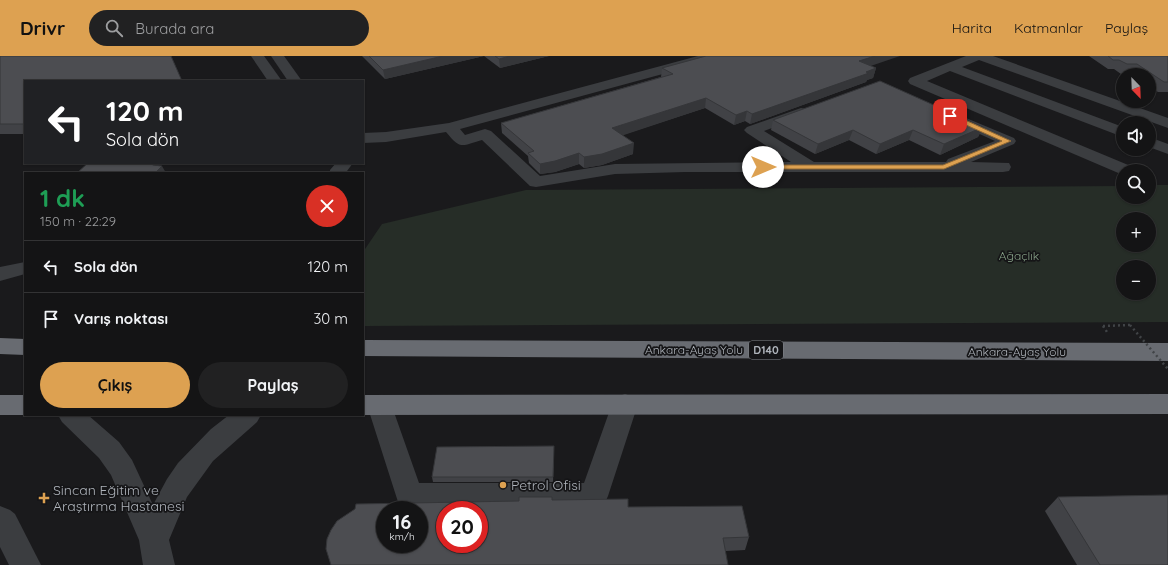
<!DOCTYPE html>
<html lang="tr">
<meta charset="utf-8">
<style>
:root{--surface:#141415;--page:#212122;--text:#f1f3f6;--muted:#9d9ea0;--line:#333334;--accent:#dda151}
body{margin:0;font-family:Quicksand,sans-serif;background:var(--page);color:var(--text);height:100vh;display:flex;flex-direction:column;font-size:15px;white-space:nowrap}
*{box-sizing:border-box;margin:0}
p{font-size:13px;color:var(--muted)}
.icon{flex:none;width:22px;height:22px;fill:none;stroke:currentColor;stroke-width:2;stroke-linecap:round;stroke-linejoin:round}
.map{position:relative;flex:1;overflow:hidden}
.side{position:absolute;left:24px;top:116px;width:340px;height:244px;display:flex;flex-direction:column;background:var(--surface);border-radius:0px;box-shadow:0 1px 3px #0004,0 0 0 1px var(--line)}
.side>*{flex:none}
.top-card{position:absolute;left:24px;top:24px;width:340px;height:84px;border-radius:0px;box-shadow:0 1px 3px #0004,0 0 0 1px var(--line);background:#202124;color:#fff;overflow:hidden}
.needle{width:26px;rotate:157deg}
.tools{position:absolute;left:1116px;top:12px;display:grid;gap:8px}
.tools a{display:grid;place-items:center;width:40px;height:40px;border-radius:50%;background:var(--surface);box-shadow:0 1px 3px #0004,0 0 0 1px var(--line);font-size:20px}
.speed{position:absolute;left:376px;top:445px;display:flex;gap:8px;font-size:20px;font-weight:700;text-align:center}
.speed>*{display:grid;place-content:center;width:52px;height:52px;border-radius:50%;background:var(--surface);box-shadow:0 1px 3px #0004,0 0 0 1px var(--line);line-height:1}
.speed small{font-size:10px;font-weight:400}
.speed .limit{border:6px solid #d22;background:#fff;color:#111}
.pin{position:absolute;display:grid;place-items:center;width:34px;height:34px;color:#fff;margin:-17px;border-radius:8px;box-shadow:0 2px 6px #0006}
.me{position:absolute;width:44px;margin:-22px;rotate:90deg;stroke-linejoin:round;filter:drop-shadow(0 0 3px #0008)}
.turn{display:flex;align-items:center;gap:14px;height:84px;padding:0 16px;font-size:18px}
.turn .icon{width:52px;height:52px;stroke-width:2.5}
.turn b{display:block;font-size:28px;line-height:34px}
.round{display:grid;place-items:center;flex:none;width:42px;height:42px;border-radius:21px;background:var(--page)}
.headline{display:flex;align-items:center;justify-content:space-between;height:68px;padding:0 16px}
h1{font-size:24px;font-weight:800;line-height:30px;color:#1e9e55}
.cta{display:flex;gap:8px;margin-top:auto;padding:8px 16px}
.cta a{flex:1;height:46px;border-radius:24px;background:var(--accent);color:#111;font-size:16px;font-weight:800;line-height:46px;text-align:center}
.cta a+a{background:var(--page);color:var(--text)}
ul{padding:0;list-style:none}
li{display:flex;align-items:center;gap:12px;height:52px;padding:0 16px;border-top:1px solid var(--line)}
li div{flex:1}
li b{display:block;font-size:15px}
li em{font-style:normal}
header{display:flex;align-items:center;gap:24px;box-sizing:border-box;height:56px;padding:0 20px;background:var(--accent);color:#111}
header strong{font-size:19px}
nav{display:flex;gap:22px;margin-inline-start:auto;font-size:14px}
.search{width:280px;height:36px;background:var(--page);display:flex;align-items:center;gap:10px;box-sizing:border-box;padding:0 14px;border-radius:22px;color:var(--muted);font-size:15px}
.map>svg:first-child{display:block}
.green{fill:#262d27;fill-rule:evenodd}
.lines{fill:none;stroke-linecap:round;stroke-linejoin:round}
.path{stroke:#414447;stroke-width:2.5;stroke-dasharray:2 3;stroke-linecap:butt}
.minor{fill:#3b3d40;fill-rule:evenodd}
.highway{fill:#686b71;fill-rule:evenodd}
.path-bridge{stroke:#414447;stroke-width:2.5;stroke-dasharray:2 3;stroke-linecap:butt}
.wall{fill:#414246}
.shaded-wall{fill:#353639}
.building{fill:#4c4d51;stroke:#353639;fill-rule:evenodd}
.route{fill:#dda151;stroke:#906935}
.poi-dot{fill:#dda151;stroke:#151517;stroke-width:1.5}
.labels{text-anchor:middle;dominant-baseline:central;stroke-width:3.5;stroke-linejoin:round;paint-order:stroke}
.shield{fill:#151517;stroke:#808489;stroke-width:1}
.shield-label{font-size:11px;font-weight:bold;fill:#aeb3ba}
.park-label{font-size:12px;fill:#88a288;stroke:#151517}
.street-label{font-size:12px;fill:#aeb3ba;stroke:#151517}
.near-poi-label{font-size:14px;fill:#aeb3ba;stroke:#151517;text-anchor:start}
</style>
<header>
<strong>Drivr</strong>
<div class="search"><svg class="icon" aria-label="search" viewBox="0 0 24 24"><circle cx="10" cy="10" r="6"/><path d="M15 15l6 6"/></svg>Burada ara</div>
<nav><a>Harita</a><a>Katmanlar</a><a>Paylaş</a></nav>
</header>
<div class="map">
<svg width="1168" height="509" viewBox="0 0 1168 509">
<rect width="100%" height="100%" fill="#1a1a1c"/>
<path class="green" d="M1149,129h19v137l-805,4v-74l19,-28 144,-34 597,-4v11h26zM1123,163h26v26h-26zM1123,211h26v26h-26z"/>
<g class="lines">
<g class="path">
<polyline points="1103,270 1107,276"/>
<polyline points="1103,270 1130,269"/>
</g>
<g class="minor">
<polygon points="251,0 264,0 282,25 268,25"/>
<polygon points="271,0 284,0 302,25 288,25"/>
<path d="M698,0h21l-1,3 -258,70 5,6 20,-6 6,2 49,45 75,-12 176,-2 -44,-29 -3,-3 3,-3 54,-19 5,1 2,3 -2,3 -42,16 50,31h132l2,-3 47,-18 -46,-21 -2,-3 2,-3 5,-1 60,25 2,3 -2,3 -43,18 38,1 2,4 -2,4 -6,1h-318l-70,2 -79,13 -6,-1 -48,-46c-21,6 -21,10 -36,-8l-60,10 -23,1v-10l23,-1 63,-9z"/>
<polygon points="966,0 993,0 1168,62 1168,72 979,4 962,11 1123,71 1123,81 950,15 927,25 1133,111 1135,115 1123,115 1123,119 910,28 908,25 910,22"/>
<polygon points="1149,81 1168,88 1168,98 1149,91"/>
<polygon points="336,107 353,107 347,115 348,117 330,117 330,114"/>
<polygon points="25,206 25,218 0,225 0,211"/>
<polygon points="625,338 634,341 638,348 608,440 604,449 594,453 409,453 399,449 367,349 371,342 380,339 389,342 419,427 584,427 612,348 616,341"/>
<polygon points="58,359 88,359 119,386 132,404 153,449 167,423 178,407 211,373 229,359 261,359 257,366 213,405 187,441 169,484 175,509 143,509 139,484 111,419 99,402 62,366"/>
<polygon points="0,450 10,454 15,458 41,509 9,509 0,491"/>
</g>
<g class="highway">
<polygon points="0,282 25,283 25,299 0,298"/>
<polygon points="363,284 1168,287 1168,305 363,300"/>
<polygon points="1168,338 1168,358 363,359 363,339"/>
<rect x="0" y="339" width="25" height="20"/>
</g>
<polyline class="path-bridge" points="1130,269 1168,313"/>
</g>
<g class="wall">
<polygon points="0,0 25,25 25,78 0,78"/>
<polygon points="362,0 549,0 500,12 484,0 385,23"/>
<polygon points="1089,0 1168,0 1168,36 1158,36 1149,30 1149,19 1133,19 1131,18 1121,18 1114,13 1108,13"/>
<polygon points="870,10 876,12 873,22 867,24 866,26 750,68 745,65 734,69 705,52 622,79 633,98 602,109 584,112 579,108 555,116 540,118 529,107 528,100 502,77 501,67 661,21 662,12"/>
<polygon points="773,64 983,71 978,81 940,99 909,84 876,98 849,84 815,98 771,74"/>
<polygon points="554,394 553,426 433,426 432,421"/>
<polygon points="1058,441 1168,509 1077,509 1045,455"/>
<polygon points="552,444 628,451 749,481 745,494 726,495 519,445"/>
</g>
<g class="shaded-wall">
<polygon points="443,0 484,0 385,23 383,14"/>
<polygon points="510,0 549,0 500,12 499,3"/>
<polygon points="875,0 900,0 856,15 859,5"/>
<polygon points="876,12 873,22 867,24 866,26 750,68 752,58"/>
<polygon points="706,42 705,52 612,83 612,72"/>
<polygon points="747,55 745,65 734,69 736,59"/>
<polygon points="983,71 978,81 940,99 944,88"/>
<polygon points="853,74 849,84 815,98 818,88"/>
<polygon points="913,74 909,84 876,98 880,88"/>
<polygon points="634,87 633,98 602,109 584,112 584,101"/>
<polygon points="579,97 579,108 555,116 540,118 540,108"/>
<polygon points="162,110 166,117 155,117"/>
</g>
<g class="building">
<polygon points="0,0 171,0 182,25 25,25 25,68 0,68"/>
<polygon points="369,0 443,0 383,14"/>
<polygon points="495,0 510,0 499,3"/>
<polygon points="706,0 875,0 859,5 876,12 866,16 869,17 752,58 747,55 736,59 706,42 612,72 634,87 602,98 584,101 579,97 555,105 540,108 528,97 534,95 501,67 673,18 662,12"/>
<polygon points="1108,0 1168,0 1168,26 1164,26 1137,8 1127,8 1119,4 1113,4"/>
<polygon points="880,25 983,71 944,88 913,74 880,88 853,74 818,88 773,64"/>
<polygon points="88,107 150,107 153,109 162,110 155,117 77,117"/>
<polygon points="554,390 553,421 432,421 437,391"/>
<polygon points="1168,439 1168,509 1100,509 1058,441"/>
<path d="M519,441h33v3l76,-1v8l114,-1 7,31 -26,1 5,27h-397l-5,-16 1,-10 4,-9 6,-9 18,-12 1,-5 163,-3zM385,454h34v34h-34zM445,454h34v34h-34z"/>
</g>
<polygon class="route" points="948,58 952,58 1011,85 944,113 763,113 760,111 763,109 943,109 1002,85 948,61"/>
<g class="poi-dot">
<circle cx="503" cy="429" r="4"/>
<path d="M42 436h4v4h4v4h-4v4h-4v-4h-4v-4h4z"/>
</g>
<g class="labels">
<rect class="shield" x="749" y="285" width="34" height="18" rx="3"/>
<g class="shield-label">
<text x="766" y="294">D140</text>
</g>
<g class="park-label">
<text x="1019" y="199">Ağaçlık</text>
</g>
<g class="street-label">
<text x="694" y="293">Ankara-Ayaş Yolu</text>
<text x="1017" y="295">Ankara-Ayaş Yolu</text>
</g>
<g class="near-poi-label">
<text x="511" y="429">Petrol Ofisi</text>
<text x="53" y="434">Sincan Eğitim ve<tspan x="53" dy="16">Araştırma Hastanesi</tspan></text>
</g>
</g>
</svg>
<div class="tools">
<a><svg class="needle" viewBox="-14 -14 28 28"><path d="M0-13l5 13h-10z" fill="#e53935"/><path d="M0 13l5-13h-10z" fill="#9d9ea0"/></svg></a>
<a><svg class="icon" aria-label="sound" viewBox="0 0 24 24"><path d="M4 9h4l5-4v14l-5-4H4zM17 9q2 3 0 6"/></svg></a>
<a><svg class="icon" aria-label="search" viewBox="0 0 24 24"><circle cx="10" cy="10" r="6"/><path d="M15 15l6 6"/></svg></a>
<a>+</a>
<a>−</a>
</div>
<div class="speed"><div>16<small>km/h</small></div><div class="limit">20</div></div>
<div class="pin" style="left:950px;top:60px;background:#d93025"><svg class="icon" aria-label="arrive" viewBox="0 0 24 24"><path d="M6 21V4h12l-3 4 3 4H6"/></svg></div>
<svg class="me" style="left:763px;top:111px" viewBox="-20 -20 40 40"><circle r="19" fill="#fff"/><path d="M0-13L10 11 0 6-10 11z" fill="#dda151"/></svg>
<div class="top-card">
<div class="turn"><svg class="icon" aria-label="left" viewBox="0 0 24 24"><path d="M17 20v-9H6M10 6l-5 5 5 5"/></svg><div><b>120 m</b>Sola dön</div></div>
</div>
<section class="side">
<div class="headline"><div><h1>1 dk</h1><p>150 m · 22:29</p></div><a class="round" style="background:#d93025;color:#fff"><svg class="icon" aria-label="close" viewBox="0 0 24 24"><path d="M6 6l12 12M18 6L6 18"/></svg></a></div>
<ul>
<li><svg class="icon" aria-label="left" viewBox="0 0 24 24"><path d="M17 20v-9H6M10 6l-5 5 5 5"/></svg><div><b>Sola dön</b></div><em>120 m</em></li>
<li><svg class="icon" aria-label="arrive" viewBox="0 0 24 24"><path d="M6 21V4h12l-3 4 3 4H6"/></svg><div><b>Varış noktası</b></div><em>30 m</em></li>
</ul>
<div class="cta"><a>Çıkış</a><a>Paylaş</a></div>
</section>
</div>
